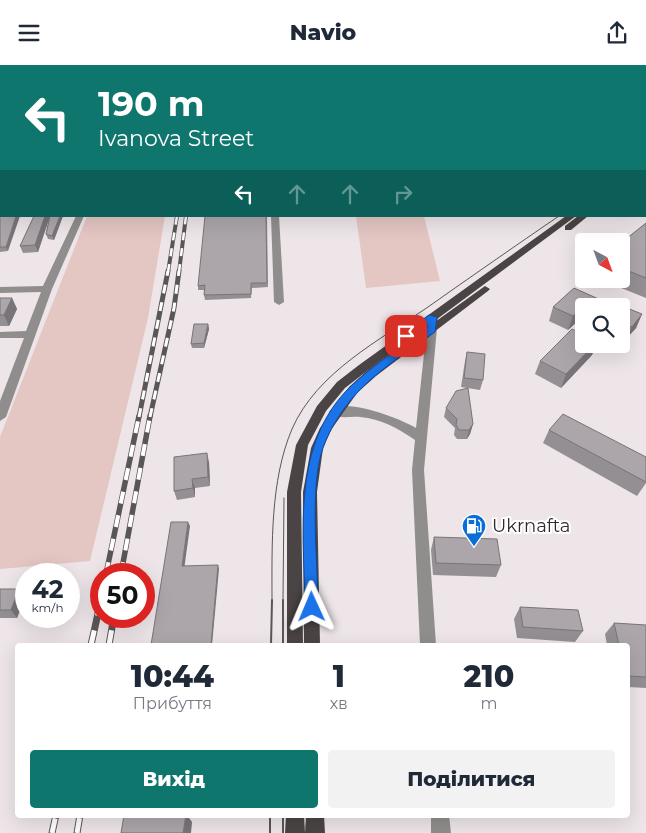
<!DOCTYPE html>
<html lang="uk">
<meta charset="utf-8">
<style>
:root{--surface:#fff;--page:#f2f2f3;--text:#1f2937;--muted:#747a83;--accent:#0f766e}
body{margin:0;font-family:Montserrat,sans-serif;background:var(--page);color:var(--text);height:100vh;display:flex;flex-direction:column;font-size:19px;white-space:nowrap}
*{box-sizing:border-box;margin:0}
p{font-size:16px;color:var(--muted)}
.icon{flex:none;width:28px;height:28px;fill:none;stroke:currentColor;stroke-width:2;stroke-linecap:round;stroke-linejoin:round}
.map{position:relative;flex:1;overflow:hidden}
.side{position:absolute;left:15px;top:578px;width:615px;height:175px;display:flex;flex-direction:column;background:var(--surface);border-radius:5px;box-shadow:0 5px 20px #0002}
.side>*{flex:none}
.top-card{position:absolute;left:0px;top:0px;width:646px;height:152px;box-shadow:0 5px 20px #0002;background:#0f766e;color:#fff;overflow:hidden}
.needle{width:32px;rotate:139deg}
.fabs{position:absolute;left:575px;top:168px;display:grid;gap:10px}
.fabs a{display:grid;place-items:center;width:55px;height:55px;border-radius:5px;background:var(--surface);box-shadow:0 5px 20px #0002;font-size:25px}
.speed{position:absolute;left:15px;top:498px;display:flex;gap:10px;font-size:25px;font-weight:700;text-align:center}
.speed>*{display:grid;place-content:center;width:65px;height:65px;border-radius:50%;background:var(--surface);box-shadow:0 5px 20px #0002;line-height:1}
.speed small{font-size:12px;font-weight:400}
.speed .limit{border:8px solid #d22;background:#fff;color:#111}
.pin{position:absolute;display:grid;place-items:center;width:42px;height:42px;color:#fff;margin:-21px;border-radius:10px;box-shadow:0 2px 8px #0006}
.me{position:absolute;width:55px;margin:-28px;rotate:359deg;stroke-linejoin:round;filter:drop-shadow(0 0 4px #0008)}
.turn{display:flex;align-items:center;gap:18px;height:105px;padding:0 15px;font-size:22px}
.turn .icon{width:65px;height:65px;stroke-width:2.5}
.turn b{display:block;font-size:35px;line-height:42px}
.lanes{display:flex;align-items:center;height:48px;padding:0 15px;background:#0003;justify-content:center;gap:25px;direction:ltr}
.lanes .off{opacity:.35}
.eta{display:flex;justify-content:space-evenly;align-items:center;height:85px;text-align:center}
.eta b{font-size:30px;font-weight:800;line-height:35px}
.action{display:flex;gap:10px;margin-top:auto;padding:10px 15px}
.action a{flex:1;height:58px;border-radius:5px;background:var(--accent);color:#fff;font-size:20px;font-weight:800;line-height:58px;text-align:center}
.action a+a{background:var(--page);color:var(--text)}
header{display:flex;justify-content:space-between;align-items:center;height:65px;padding:0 15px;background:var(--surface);font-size:22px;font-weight:800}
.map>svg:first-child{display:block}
.green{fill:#e4c6c3}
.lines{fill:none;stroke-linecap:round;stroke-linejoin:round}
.minor{fill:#908d8d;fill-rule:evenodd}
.major{fill:#4b4445;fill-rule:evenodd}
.tram-far1{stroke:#5a5658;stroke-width:1}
.tram{stroke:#5a5658;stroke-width:2}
.rail-far3-casing{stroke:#5a5658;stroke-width:4}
.rail-far2-casing{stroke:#5a5658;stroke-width:5}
.rail-far1-casing{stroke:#5a5658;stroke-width:5.5}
.rail-casing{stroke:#5a5658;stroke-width:7}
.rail-far3{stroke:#fff;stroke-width:2.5;stroke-dasharray:8;stroke-linecap:butt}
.rail-far2{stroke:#fff;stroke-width:3;stroke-dasharray:9;stroke-linecap:butt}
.rail-far1{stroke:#fff;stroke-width:4;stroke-dasharray:12;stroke-linecap:butt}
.rail{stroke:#fff;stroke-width:5;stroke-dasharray:15;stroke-linecap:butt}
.wall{fill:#948f93}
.shaded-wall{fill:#787478}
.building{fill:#aca6ab;stroke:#787478}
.route{fill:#1a73e8;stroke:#114b97}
.labels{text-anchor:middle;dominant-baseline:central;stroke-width:4;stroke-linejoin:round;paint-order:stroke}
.poi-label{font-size:18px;fill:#2f2c2d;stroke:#fff;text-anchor:start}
</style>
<header><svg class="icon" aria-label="menu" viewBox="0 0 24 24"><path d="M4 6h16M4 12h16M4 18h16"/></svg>Navio<svg class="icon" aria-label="share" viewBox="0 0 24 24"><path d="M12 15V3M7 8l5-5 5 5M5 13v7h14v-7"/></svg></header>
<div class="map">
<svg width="646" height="768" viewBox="0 0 646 768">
<rect width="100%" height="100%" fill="#ede5e8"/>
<g class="green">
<polygon points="87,151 165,151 148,253 90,496 0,504 0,372"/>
<polygon points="356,151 424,151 440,216 366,223"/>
</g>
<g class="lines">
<g class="minor">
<rect x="267" y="0" width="6" height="1"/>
<polygon points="513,0 521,0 522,1 514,1"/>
<polygon points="646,0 646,4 645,4 645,1 643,1"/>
<polygon points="76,151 84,151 52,224 6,352 0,356 0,336 24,273 0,273 0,267 26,266 41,227 0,228 0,222 43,221"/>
<polygon points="271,151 279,151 284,237 279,240 274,237"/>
<path d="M433,249l5,3 -14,153 12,175h-16l-8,-175 3,-30c-17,-12 -34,-21 -55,-23 -9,-1 -25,3 -31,-5 12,-17 72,7 87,16l12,-111z"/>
<polygon points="431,750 449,750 451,768 431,768"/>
</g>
<g class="major">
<polygon points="566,151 576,151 367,306 345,323 326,346 308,380 301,427 303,580 287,580 287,427 296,380 317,341 337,317 359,300"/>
<polygon points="578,151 588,151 571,165 565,165 565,161"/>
<polygon points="485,221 490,224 488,226 376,311 357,328 331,365 323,383 317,427 320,580 304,580 303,427 311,383 320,363 349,322 368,305"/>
<polygon points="286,750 304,750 305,768 285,768"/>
<polygon points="306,750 324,750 325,768 305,768"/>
</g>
<g class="tram-far1">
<path d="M272,536c0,-56 -2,-120 20,-172 25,-57 88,-89 136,-122 44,-31 87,-61 131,-91"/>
<polyline points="283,536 284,433"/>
</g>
<g class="tram">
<polyline points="271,580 272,535"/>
<polyline points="283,580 283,535"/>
<polyline points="270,750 270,768"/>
<polyline points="283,750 283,768"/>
</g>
<defs>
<g id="rail-far3">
<polyline points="168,207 177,151"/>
<polyline points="179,207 186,151"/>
</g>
<g id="rail-far2">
<polyline points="139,352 168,206"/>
<polyline points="150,352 174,243 179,206"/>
</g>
<g id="rail-far1">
<polyline points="106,509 139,351"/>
<polyline points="121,509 150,351"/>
<polyline points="100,536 101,533"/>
</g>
<g id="rail">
<polyline points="91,580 101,535"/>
<polyline points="109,580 114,551"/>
<polyline points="52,768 56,750"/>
<polyline points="77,768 80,750"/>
</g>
</defs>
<use href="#rail-far3" class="rail-far3-casing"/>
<use href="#rail-far2" class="rail-far2-casing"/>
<use href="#rail-far1" class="rail-far1-casing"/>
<use href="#rail" class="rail-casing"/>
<use href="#rail-far3" class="rail-far3"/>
<use href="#rail-far2" class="rail-far2"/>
<use href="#rail-far1" class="rail-far1"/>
<use href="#rail" class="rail"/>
</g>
<g class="wall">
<polygon points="0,0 126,0 125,1 1,1 1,67 0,67 0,55 1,55 1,53 0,53 0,21 1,21 1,19 0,19"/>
<polygon points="535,0 614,0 608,1 538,1"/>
<polygon points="633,0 644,0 644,1 637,1"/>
<polygon points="0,150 8,186 0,187"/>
<polygon points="34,151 63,151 54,175 48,174 46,169 49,154 38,187 23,188 20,181"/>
<polygon points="267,151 268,222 252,223 251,233 205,235 204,230 204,225 198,225 198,221"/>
<polygon points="646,158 646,233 599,214 621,214 621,178"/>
<polygon points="574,223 612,240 614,238 642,249 636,263 625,275 621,273 621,241 584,241 584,257 579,255 568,265 549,256 553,242"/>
<polygon points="0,233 12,233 17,244 9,261 0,261"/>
<polygon points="208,259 209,264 204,283 192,283 191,279"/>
<polygon points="584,279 597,279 592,290 561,323 535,309 540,296"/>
<polygon points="467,287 483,315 480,325 461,322 465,296"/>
<polygon points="446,343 473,359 470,369 467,374 457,374 454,370 455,363 444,352"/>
<polygon points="549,365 646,392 646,418 637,431 543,378"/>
<polygon points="209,397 210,421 195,423 195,432 177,435 174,426"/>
<polygon points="434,472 501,500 496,512 433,510 431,485"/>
<polygon points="0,524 19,524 25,532 17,553 0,553"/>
<polygon points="520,542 583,566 575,577 517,573 514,554"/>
<polygon points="614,558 646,560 646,623 628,622 628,580 607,580 605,569"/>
</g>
<g class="shaded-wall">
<polygon points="565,0 614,0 608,1 564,1"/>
<polygon points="16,151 20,151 8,186 6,182"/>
<polygon points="45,151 50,151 38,187 35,180"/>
<polygon points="60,151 63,151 54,175 52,171"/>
<polygon points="12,233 17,244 9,261 4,250"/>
<polygon points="584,241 579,255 568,265 573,251"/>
<polygon points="642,249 636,263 625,275 632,262"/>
<polygon points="208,259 209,264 204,283 204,278"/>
<polygon points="595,279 597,279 592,290 561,323 566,309"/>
<polygon points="473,359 470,369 467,374 469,365"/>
<polygon points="207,388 209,397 210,421 208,412"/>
<polygon points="192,414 195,423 195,432 193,423"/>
<polygon points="188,457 190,461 184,505 182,501"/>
<polygon points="218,500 219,504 212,580 211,580"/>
<polygon points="19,524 25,532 17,553 11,545"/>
<polygon points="186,750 187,750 192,757 191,768 183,768"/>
</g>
<g class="building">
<polygon points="0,0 123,0 123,1 1,1 1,63 0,63 1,49 0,49 0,21 1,21 1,15 0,15"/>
<rect x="222" y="0" width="43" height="1"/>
<polygon points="0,83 1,83 1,103 0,105"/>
<polygon points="1,147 1,151 16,151 6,182 0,182 0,150"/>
<polygon points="34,151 45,151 35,180 20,181"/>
<polygon points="50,151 60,151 52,171 46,169"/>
<polygon points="205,151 266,151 267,218 251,218 251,229 204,230 205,220 198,221"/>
<polygon points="646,158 646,213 621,203 621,182 624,180 621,178"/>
<polygon points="574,223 612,240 614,238 642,249 632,262 621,257 621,241 584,241 573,251 553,242"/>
<polygon points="0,233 12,233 4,250 0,250"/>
<polygon points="194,259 208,259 204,278 191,279"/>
<polygon points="572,264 584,270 584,279 595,279 566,309 540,296"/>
<polygon points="467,287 485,289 483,315 464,313"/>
<polygon points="468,323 473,359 469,365 459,365 456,360 457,354 446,343 456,326"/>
<polygon points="563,349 646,392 646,417 549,365"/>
<polygon points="207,388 208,412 192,414 193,423 174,426 174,392"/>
<polygon points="171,457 188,457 182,501 218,500 211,580 151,580"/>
<polygon points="434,472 497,474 501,500 436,498"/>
<polygon points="0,524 19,524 11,545 0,545"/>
<polygon points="520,542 578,545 583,566 523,562"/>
<polygon points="614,558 646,560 646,612 628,611 628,580 619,580"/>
<polygon points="124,750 186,750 183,768 121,768"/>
</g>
<path class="route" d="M429,250l8,2 -2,15c-26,19 -56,37 -78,61 -14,15 -27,35 -34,55 -14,39 -5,116 -5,159l-2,5 -4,2 -5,-2 -2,-5c-1,-76 -14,-163 46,-221 23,-22 51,-39 76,-58v-3l-18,14 -8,-3z"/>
<defs>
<symbol id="fuel-pin" viewBox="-11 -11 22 30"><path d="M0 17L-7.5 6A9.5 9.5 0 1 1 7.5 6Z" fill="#0b6ed7" stroke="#fff"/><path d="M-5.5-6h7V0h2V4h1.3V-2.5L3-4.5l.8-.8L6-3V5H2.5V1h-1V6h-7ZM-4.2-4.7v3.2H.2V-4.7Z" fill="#fff"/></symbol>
</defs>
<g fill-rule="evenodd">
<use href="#fuel-pin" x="460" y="447" width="28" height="38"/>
</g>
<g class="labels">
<g class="poi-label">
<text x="492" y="461">Ukrnafta</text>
</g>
</g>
</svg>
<div class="fabs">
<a><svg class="needle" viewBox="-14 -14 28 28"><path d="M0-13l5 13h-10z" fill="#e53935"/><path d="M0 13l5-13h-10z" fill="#747a83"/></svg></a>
<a><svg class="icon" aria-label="search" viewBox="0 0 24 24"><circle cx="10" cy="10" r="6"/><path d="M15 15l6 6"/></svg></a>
</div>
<div class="speed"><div>42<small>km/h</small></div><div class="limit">50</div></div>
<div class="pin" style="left:406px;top:271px;background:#d93025"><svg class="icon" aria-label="arrive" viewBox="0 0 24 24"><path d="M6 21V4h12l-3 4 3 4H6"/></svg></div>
<svg class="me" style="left:312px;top:542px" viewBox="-20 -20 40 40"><path d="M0-17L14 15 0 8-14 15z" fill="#1a73e8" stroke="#fff" stroke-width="4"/></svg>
<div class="top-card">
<div class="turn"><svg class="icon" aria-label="left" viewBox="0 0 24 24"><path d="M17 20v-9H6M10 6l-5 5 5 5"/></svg><div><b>190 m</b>Ivanova Street</div></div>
<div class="lanes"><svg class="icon" aria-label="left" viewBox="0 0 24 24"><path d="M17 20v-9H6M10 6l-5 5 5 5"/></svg><svg class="icon off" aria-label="ahead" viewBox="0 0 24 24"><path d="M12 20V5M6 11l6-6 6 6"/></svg><svg class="icon off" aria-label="ahead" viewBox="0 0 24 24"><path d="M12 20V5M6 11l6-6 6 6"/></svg><svg class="icon off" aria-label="right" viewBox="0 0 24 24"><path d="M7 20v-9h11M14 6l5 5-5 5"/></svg></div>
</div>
<section class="side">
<div class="eta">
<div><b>10:44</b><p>Прибуття</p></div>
<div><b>1</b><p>хв</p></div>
<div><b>210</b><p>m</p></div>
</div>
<div class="action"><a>Вихід</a><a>Поділитися</a></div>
</section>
</div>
